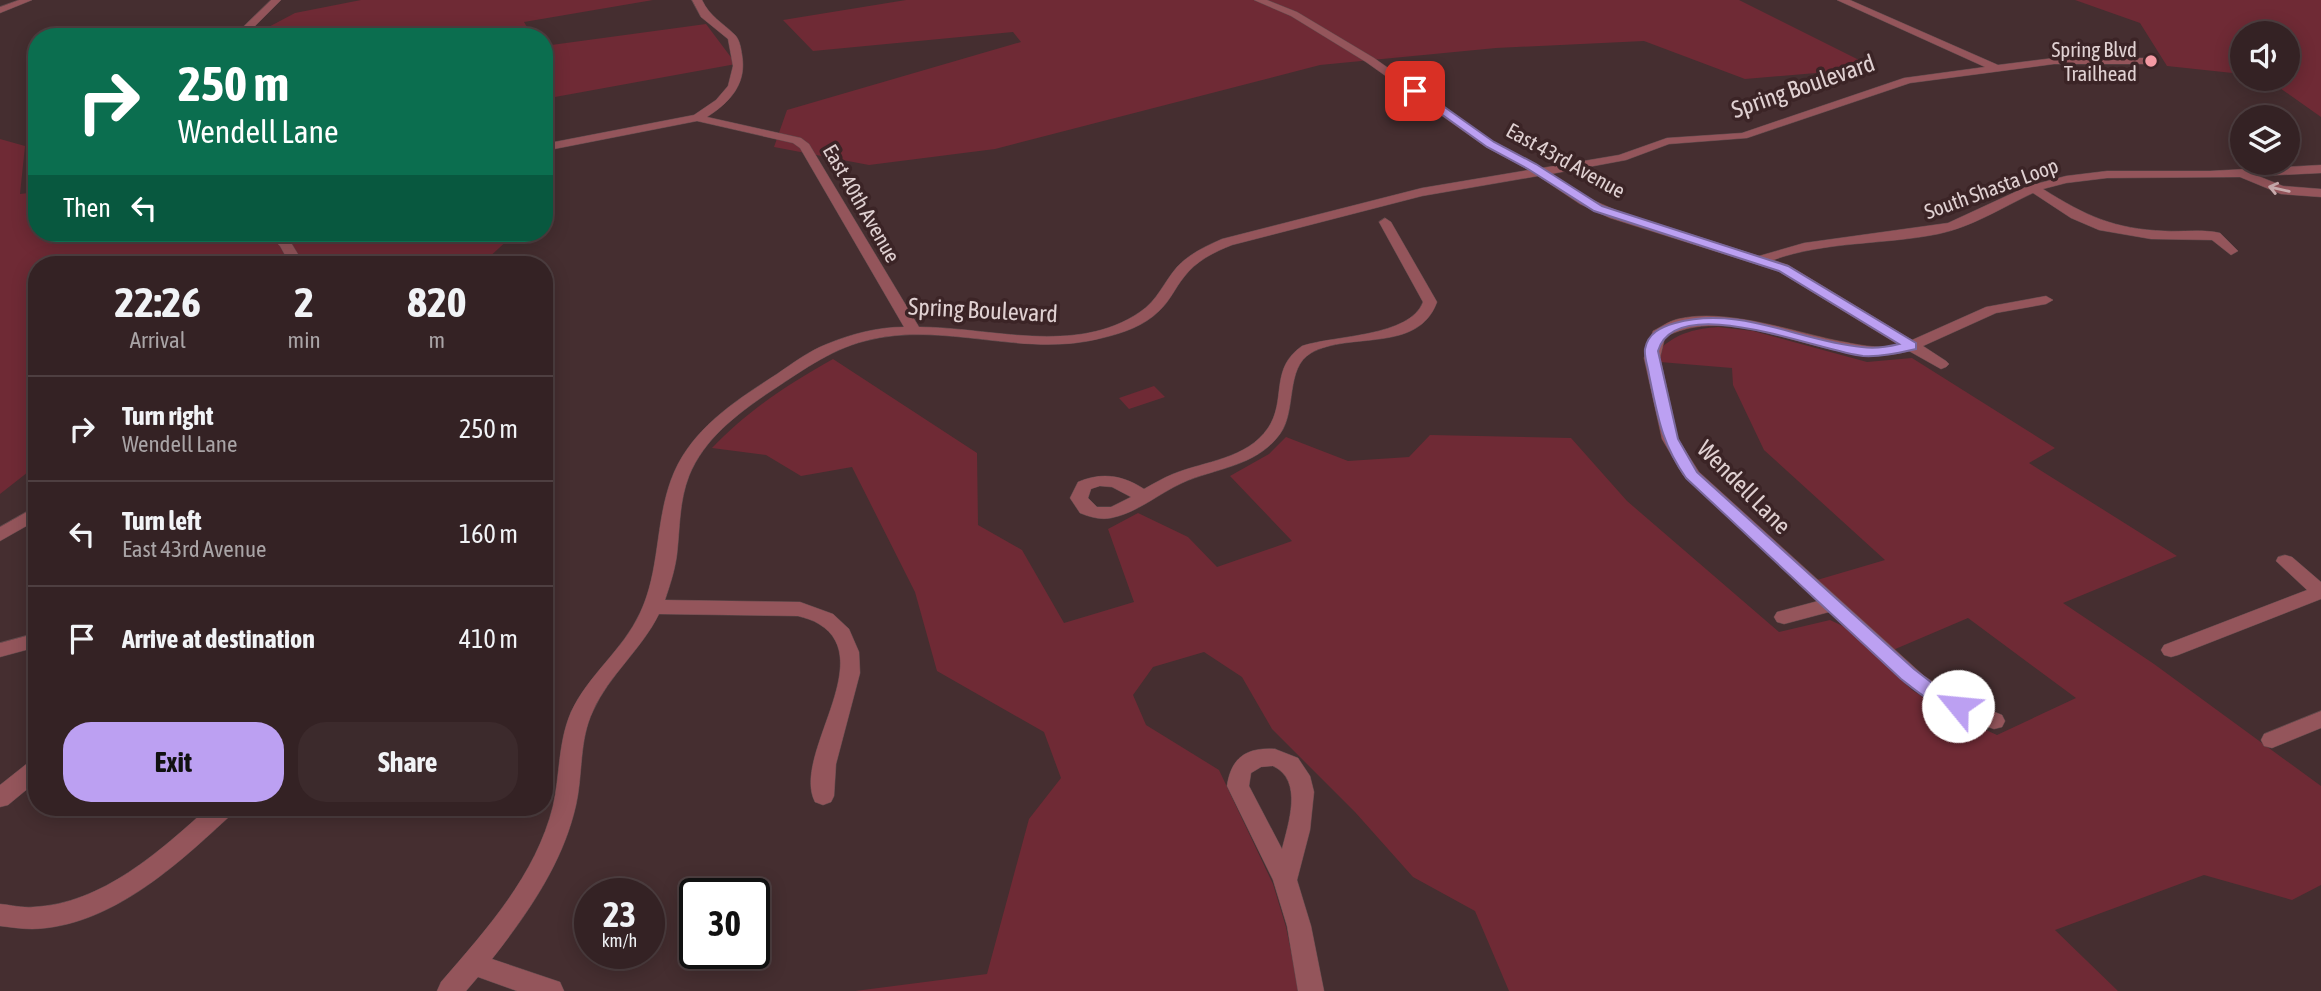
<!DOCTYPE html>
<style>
:root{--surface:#342224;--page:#3c2a2c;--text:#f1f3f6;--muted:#a9a4a6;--line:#4e3f41;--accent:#bca0f2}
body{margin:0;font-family:"Asap Condensed",sans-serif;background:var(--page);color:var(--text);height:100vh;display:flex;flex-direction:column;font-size:26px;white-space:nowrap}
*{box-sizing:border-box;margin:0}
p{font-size:23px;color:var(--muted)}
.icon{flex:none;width:38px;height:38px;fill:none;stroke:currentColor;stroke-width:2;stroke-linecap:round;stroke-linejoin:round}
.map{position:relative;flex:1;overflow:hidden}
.side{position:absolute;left:28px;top:256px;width:525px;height:560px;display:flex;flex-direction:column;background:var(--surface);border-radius:28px;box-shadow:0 4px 18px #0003,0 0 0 2px var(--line)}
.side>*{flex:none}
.hud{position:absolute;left:28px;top:28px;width:525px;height:214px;border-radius:28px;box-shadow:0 4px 18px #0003,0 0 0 2px var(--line);background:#0b6e4f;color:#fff;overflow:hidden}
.controls{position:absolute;left:2230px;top:21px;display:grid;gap:14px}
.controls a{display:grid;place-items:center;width:70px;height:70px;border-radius:50%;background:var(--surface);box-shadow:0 4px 18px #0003,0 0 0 2px var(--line);font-size:35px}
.speed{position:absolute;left:574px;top:878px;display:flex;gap:14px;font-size:35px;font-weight:700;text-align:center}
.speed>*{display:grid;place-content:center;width:91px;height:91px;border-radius:50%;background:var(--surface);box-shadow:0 4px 18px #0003,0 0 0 2px var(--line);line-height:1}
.speed small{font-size:18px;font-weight:400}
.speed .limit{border:4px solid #111;border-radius:10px;background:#fff;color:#111}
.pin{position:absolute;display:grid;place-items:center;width:60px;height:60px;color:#fff;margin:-30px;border-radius:14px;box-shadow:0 4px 10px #0006}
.me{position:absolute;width:77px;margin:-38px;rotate:298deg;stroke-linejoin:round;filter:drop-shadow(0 0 5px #0008)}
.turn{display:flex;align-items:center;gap:24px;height:147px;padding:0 35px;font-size:32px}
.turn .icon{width:91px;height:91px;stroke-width:2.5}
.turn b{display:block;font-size:49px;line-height:60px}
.then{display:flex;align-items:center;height:66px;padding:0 35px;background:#0003;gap:14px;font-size:26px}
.eta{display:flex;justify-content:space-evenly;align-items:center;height:119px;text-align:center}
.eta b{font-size:42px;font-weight:700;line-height:49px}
.action{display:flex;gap:14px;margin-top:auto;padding:14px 35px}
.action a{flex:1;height:80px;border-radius:28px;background:var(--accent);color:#111;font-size:28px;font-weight:700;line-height:80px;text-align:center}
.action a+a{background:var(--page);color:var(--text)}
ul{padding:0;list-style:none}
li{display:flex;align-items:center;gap:21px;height:105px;padding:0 35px;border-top:2px solid var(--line)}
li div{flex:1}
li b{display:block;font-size:26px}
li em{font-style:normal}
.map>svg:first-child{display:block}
.green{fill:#6f2a35}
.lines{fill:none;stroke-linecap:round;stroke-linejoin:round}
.minor-casing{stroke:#614b4d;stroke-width:1}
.minor{fill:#94555b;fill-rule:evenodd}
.oneway{stroke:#c9acae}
.route{fill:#bca0f2;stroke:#7a689d;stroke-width:2}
.poi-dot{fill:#f49aa3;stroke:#3b2426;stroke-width:2.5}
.labels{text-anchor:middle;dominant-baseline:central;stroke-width:7;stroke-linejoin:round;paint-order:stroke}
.far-poi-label{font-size:21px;fill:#e0d1d2;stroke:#3b2426;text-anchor:end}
.far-street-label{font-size:21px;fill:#e0d1d2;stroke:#3b2426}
.street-label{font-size:24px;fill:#e0d1d2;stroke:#3b2426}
</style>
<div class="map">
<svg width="2321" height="991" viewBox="0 0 2321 991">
<rect width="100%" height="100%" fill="#452e30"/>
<g class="green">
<polygon points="361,0 653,0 524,22 533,37 250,37 295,13"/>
<polygon points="906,0 1739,0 1875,68 1745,79 1644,41 1496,48 1320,65 995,149 869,165 774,147 787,110 1021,42 1013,32 813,51 783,20"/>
<polygon points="2075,0 2321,0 2321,117 2267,79 2287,79 2287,33 2242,33 2242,74 2167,66 2140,23"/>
<polygon points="706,24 736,64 544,99 544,46"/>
<polygon points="0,139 25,146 20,194 37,192 37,233 515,233 482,264 37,264 37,465 0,494"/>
<path d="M1718,327l35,4 114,31 45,-4 143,90 -26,15 148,93 -114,47 91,61 167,122v99l-29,15 -88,-25 -149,55 63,61h-609l-34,-80 -62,-34 -58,-65 -83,-83 -30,-52 -38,-25 -51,15 -20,28 13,30 73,45 54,114 13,43 13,64h-444l132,-17 42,-155 32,-41 -17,-46 -107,-61 -22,-79 -63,-125 -51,9 -35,-21 -54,-7c37,-39 74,-62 121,-89l144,94 1,72 44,25 42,73 70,-21 -26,-73 30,-16 50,24 29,30 75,-26 -62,-65 39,-22 17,-17 62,24 61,-4 21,-22 141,3 56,63 152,131 51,-12 15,7 67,63 34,22 51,23 79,-37 -108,-80 -75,32 -76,-70 68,-20 -121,-110 -31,-65 -1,-17 -72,-6 2,-15c18,-15 34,-18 56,-20z"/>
<polygon points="1154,386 1165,397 1129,409 1119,398"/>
</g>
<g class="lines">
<defs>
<g id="minor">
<polygon points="19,0 32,0 0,13 0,7"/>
<polygon points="271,0 281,0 244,37 233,37"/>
<path d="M692,0h10c8,17 20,22 33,35 5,5 6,14 7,20 5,29 -12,47 -35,62l94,21 8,6 110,183c71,0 157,29 221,-15 17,-11 24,-30 37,-45 12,-13 29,-21 45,-28l200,-51 107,-18 -43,-23 -120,-85 -75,-46 -37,-16h13l30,12 77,46 120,85 48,25 77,-13 48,-17 75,-5 162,-55 81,-11 -148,-67h13l148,65 56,-7h97l5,3 -5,3h-97l-144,19 -163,55 -78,6 -43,16 -75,14 37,24 32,14 139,44 45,-13 144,-20 80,-37 38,-10 41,-5h103l111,-6v8l-63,3 25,10 38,3v8l-40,-3 -41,-17 -133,1 -41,5 -23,6c43,27 71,40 122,42 18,1 37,-2 55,2l18,18 -7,4 -19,-15 -61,-1 -52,-9 -28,-12 -38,-25c-32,15 -61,34 -95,41 -55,11 -112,7 -165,26l15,5 124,75 74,-33 60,-11 7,4 -7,4 -50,9 -73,33 23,15 3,3 -3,3 -5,2 -32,-18c-78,22 -169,-53 -244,-14l-5,21 18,81 21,33 225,204 30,19 48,20 3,6 -3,6 -8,2c-70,-22 -113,-69 -165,-117l-45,12 -7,-2 -3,-5 3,-5 41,-11 -135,-126 -21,-36 -18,-81 9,-27c8,-4 16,-10 25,-12 46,-11 110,11 156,21 22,4 43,10 65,5l-121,-74 -168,-53 -30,-14 -42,-28 -116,20 -190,49c-18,7 -36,16 -48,32 -9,11 -14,24 -25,34 -15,15 -36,22 -57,27 -78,21 -159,-18 -237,3 -36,9 -66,32 -97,52 -32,22 -64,46 -79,83 -10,26 -9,52 -12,78 -2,16 -7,31 -12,46l135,2 33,12 16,15 10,23 1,21 -24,91 -2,32 -3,6 -8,3 -8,-3c-24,-46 64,-142 4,-178 -6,-4 -14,-6 -21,-8l-139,-2c-17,35 -50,61 -66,97 -14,29 -10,63 -17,94 -13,58 -48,108 -84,154l68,23 4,9h-47l-39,-14 -12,14h-29l4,-9c45,-52 95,-107 112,-176 7,-31 5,-64 18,-94 17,-37 52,-62 69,-99 20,-42 15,-89 31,-133 18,-50 64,-79 106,-106 16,-11 32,-23 50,-30 24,-10 51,-17 77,-17l-104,-179 -7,-5 -96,-22 -153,30v-7l150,-29 22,-15 12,-14 5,-20 -5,-27 -27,-22z"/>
<path d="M1385,218l6,4 46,80c-19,52 -87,29 -126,51 -26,15 -14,58 -31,81 -24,33 -65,34 -98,49 -24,11 -45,30 -71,35 -11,2 -21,-1 -31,-5l-10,-15 8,-16c24,-10 44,-7 66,7 9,-5 19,-11 29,-15 32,-13 74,-15 95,-46 19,-28 1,-59 34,-82 33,-11 108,-9 121,-44l-44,-80zM1100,486l12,1 19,10 -20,10h-14l-9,-9 3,-9z"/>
<polygon points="267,233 280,233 290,241 304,264 290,264 280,246"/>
<polygon points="37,506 37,520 0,541 0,527"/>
<polygon points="2285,555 2292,557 2321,582 2321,599 2178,655 2171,657 2164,655 2161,650 2164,645 2307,590 2276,561 2278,557"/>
<polygon points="37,633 37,647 0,657 0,643"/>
<polygon points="2321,711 2321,728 2272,748 2264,746 2261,740 2264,734"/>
<path d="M1275,749l23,9 12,18 4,16 -4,38 -13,50 14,46 13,65h-26l-11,-65 -14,-46 -46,-94c4,-28 19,-39 48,-37zM1273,766c31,14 15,58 9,83l-33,-63 2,-13 10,-6z"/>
<polygon points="37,759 37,781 8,805 0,807 0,785 29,762"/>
<path d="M209,807h26l-3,7c-54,50 -121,113 -200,115 -10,0 -22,-2 -32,-3v-22c11,1 22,4 33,3 69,-3 127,-56 176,-100z"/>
</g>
</defs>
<use href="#minor" class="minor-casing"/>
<use href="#minor" class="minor"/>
</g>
<defs><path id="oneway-shaft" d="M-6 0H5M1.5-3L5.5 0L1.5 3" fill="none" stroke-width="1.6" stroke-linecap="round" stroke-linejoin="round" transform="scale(1.75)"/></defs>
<use class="oneway" href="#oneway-shaft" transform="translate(2279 189) rotate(-167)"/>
<path class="route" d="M1412,89h7l75,53 42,22 66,42 186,60 128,77v6c-18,4 -35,8 -53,7 -42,-4 -187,-66 -205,-5l20,88 19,33 217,197 18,14 33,18 2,5 -2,5c-18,6 -50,-21 -64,-32l-215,-201c-25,-36 -28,-61 -37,-103 -1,-8 -5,-18 -4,-26 3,-16 16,-22 30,-26 66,-18 123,18 187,24 13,2 25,0 37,-3l-120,-73 -185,-60 -66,-42 -41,-22 -75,-54z"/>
<circle class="poi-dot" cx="2151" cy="61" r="7"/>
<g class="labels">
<g class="far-poi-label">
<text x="2137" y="49">Spring Blvd<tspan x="2137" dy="24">Trailhead</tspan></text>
</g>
<g class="far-street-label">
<text transform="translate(1566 160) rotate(29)">East 43rd Avenue</text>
<text transform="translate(1991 188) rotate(-20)">South Shasta Loop</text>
<text transform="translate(862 203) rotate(60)">East 40th Avenue</text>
</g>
<g class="street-label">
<text transform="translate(1803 86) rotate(-19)">Spring Boulevard</text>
<text transform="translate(983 310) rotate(3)">Spring Boulevard</text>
<text transform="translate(1744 487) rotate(45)">Wendell Lane</text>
</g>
</g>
</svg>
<div class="controls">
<a><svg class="icon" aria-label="sound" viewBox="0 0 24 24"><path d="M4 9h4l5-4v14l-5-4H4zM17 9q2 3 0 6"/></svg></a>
<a><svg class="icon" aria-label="layers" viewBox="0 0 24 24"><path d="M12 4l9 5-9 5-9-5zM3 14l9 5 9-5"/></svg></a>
</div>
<div class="speed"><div>23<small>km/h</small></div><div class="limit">30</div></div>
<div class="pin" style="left:1415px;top:91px;background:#d93025"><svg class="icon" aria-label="arrive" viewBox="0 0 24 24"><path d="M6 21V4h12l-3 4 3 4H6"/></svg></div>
<svg class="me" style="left:1958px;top:706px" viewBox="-20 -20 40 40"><circle r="19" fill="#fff"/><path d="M0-13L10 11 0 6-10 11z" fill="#bca0f2"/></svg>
<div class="hud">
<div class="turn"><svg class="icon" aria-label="right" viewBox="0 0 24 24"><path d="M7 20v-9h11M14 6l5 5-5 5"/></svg><div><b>250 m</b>Wendell Lane</div></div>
<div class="then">Then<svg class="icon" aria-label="left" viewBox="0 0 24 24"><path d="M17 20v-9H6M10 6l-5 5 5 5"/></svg></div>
</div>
<section class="side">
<div class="eta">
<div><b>22:26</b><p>Arrival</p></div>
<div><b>2</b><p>min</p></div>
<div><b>820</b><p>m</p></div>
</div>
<ul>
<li><svg class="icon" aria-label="right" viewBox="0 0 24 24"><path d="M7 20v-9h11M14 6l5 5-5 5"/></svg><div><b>Turn right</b><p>Wendell Lane</p></div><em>250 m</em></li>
<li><svg class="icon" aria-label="left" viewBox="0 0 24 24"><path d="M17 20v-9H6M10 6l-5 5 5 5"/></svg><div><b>Turn left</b><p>East 43rd Avenue</p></div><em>160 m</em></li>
<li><svg class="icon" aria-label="arrive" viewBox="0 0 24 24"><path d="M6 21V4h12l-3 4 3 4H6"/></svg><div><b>Arrive at destination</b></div><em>410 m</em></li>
</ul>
<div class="action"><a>Exit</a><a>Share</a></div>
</section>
</div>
